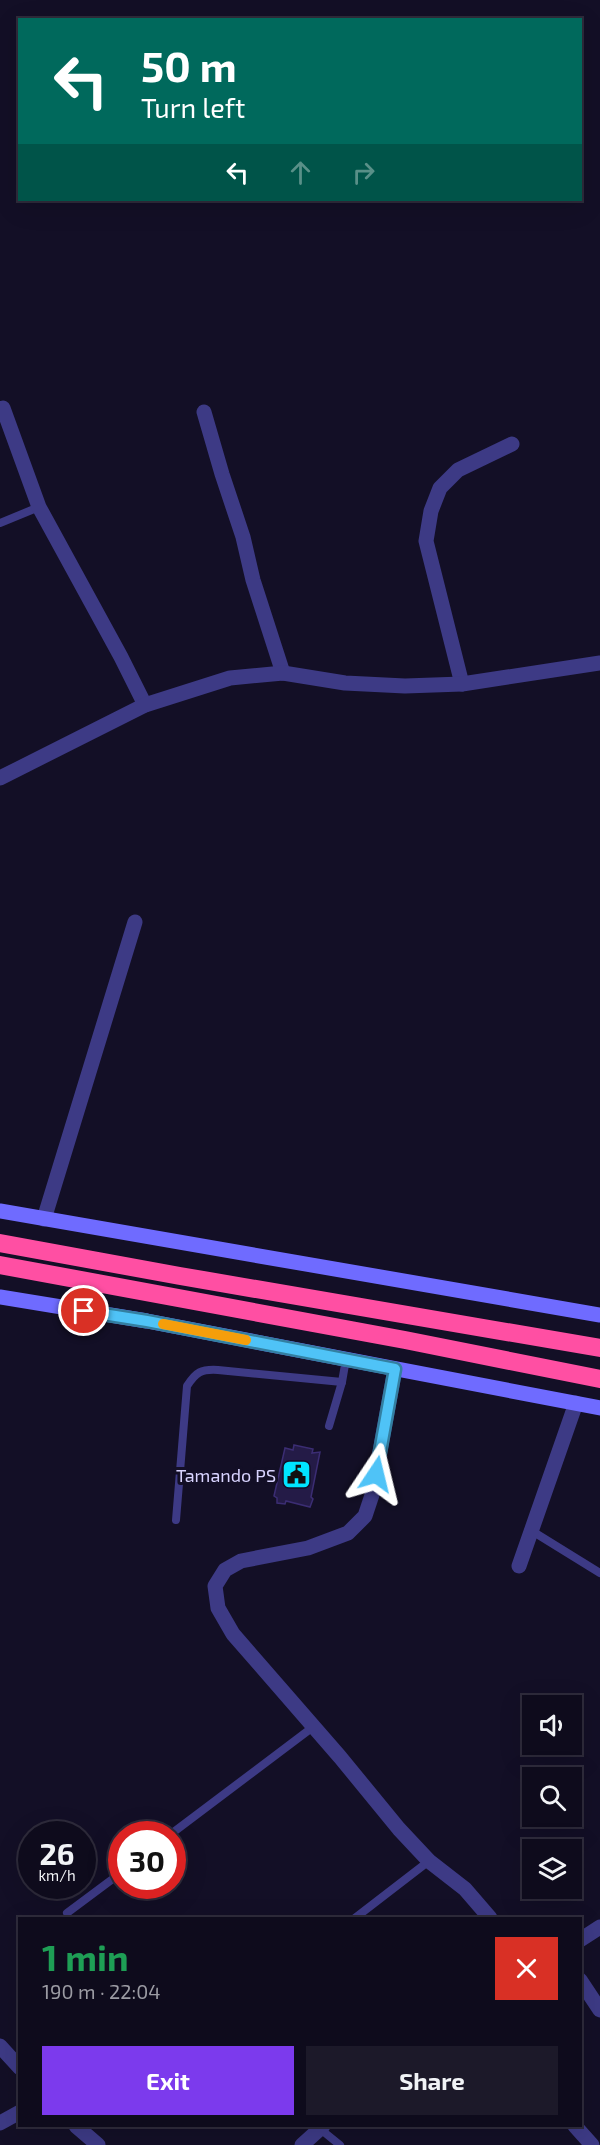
<!DOCTYPE html>
<meta charset="utf-8">
<style>
:root{--surface:#0e0b1c;--page:#1c1929;--text:#f1f3f6;--muted:#9b9ba3;--line:#2e2b3b;--accent:#7c3aed}
body{margin:0;font-family:"Exo 2",sans-serif;background:var(--page);color:var(--text);height:100vh;display:flex;flex-direction:column;font-size:22px;white-space:nowrap}
*{box-sizing:border-box;margin:0}
p{font-size:20px;color:var(--muted)}
.icon{flex:none;width:33px;height:33px;fill:none;stroke:currentColor;stroke-width:2;stroke-linecap:round;stroke-linejoin:round}
.map{position:relative;flex:1;overflow:hidden}
.side{position:absolute;left:18px;top:1917px;width:564px;height:210px;display:flex;flex-direction:column;background:var(--surface);border-radius:0px;box-shadow:0 6px 24px #0002,0 0 0 2px var(--line)}
.side>*{flex:none}
.banner{position:absolute;left:18px;top:18px;width:564px;height:183px;border-radius:0px;box-shadow:0 6px 24px #0002,0 0 0 2px var(--line);background:#00695c;color:#fff;overflow:hidden}
.tools{position:absolute;left:522px;top:1695px;display:grid;gap:12px}
.tools a{display:grid;place-items:center;width:60px;height:60px;border-radius:0px;background:var(--surface);box-shadow:0 6px 24px #0002,0 0 0 2px var(--line);font-size:30px}
.speed{position:absolute;left:18px;top:1821px;display:flex;gap:12px;font-size:30px;font-weight:700;text-align:center}
.speed>*{display:grid;place-content:center;width:78px;height:78px;border-radius:50%;background:var(--surface);box-shadow:0 6px 24px #0002,0 0 0 2px var(--line);line-height:1}
.speed small{font-size:15px;font-weight:400}
.speed .limit{border:9px solid #d22;background:#fff;color:#111}
.pin{position:absolute;display:grid;place-items:center;width:51px;height:51px;color:#fff;margin:-26px;border:3px solid #fff;border-radius:50%;box-shadow:0 2px 6px #0007}
.me{position:absolute;width:66px;margin:-33px;rotate:10deg;stroke-linejoin:round;filter:drop-shadow(0 0 4px #0008)}
.turn{display:flex;align-items:center;gap:21px;height:126px;padding:0 24px;font-size:27px}
.turn .icon{width:78px;height:78px;stroke-width:2.5}
.turn b{display:block;font-size:42px;line-height:51px}
.lanes{display:flex;align-items:center;height:57px;padding:0 24px;background:#0003;justify-content:center;gap:30px;direction:ltr}
.lanes .off{opacity:.35}
.round{display:grid;place-items:center;flex:none;width:63px;height:63px;border-radius:0px;background:var(--page)}
.overview{display:flex;align-items:center;justify-content:space-between;height:102px;padding:0 24px}
h1{font-size:36px;font-weight:700;line-height:45px;color:#1e9e55}
.cta{display:flex;gap:12px;margin-top:auto;padding:12px 24px}
.cta a{flex:1;height:69px;border-radius:0px;background:var(--accent);color:#fff;font-size:24px;font-weight:700;line-height:69px;text-align:center}
.cta a+a{background:var(--page);color:var(--text)}
.map>svg:first-child{display:block}
.building{fill:#241b47;stroke:#3b2d73;stroke-width:1.5}
.lines{fill:none;stroke-linecap:round;stroke-linejoin:round}
.lane{stroke:#3d3a85;stroke-width:8}
.street{stroke:#3d3a85;stroke-width:15}
.secondary{stroke:#6f6bff;stroke-width:15}
.highway{stroke:#ff4fa3;stroke-width:18}
.route-casing{stroke:#337fa1;stroke-width:15}
.route{stroke:#4fc3f7;stroke-width:10}
.slow{stroke:#f59e0b;stroke-width:10}
.labels{text-anchor:middle;dominant-baseline:central;stroke-width:6;stroke-linejoin:round;paint-order:stroke}
.poi-label{font-size:18px;fill:#d9d4ff;stroke:#130f26;text-anchor:end}
</style>
<div class="map">
<svg width="600" height="2145" viewBox="0 0 600 2145">
<rect width="100%" height="100%" fill="#130f26"/>
<polygon class="building" points="294,1445 313,1449 312,1453 320,1452 311,1497 313,1499 310,1507 286,1501 285,1504 277,1503 277,1498 274,1496 285,1448 293,1450"/>
<g class="lines">
<g class="lane">
<polyline points="0,523 39,507"/>
<polyline points="329,1426 342,1382 346,1359"/>
<path d="M176,1520l11,-134c9,-14 14,-17 31,-16l124,12"/>
<polyline points="532,1531 600,1573"/>
<polyline points="171,1834 313,1727"/>
<polyline points="67,1913 122,1872"/>
<polyline points="355,1918 429,1861"/>
<polyline points="319,2128 340,2145"/>
</g>
<g class="street">
<polyline points="3,408 39,507 121,657 145,705"/>
<polyline points="204,412 222,474 243,537 253,580 283,673"/>
<polyline points="462,684 426,541 431,511 440,488 458,470 512,444"/>
<polyline points="0,778 145,705 230,678 283,673 345,683 405,686 462,684 600,663"/>
<polyline points="44,1219 135,922"/>
<polyline points="395,1369 372,1495 365,1516 348,1533 308,1548 241,1561 225,1570 215,1586 218,1608 233,1634 340,1757 399,1829 429,1861 465,1889 490,1918"/>
<polyline points="519,1566 576,1403"/>
<polyline points="580,1940 600,1927"/>
<polyline points="580,1980 600,2010"/>
<polyline points="0,2046 20,2068"/>
<polyline points="0,2123 20,2112"/>
<polyline points="76,2126 98,2145"/>
<polyline points="575,2126 592,2145"/>
<polyline points="302,2145 323,2126"/>
</g>
<g class="secondary">
<polyline points="0,1211 600,1315"/>
<polyline points="0,1297 147,1321 600,1408"/>
</g>
<g class="highway">
<polyline points="0,1243 180,1276 600,1348"/>
<polyline points="0,1265 405,1340 600,1379"/>
</g>
</g>
<g class="lines">
<defs>
<polyline id="route" points="84,1311 147,1321 395,1369 376,1474"/>
</defs>
<use href="#route" class="route-casing"/>
<use href="#route" class="route"/>
<polyline class="slow" points="163,1324 246,1340"/>
</g>
<defs>
<symbol id="civic-square" viewBox="-11 -11 22 22"><rect x="-9" y="-9" width="18" height="18" rx="4" fill="#00e5ff" stroke="#130f26"/><path d="M-.6-6.5H3V-4.5H.6V-3L4-1V1h2V6H-6V1h2V-1L-.6-3ZM-1.2 2.5V6h2.4V2.5Z" fill="#111"/></symbol>
</defs>
<g fill-rule="evenodd">
<use href="#civic-square" x="280" y="1458" width="33" height="33"/>
</g>
<g class="labels">
<g class="poi-label">
<text x="276" y="1475">Tamando PS</text>
</g>
</g>
</svg>
<div class="tools">
<a><svg class="icon" aria-label="sound" viewBox="0 0 24 24"><path d="M4 9h4l5-4v14l-5-4H4zM17 9q2 3 0 6"/></svg></a>
<a><svg class="icon" aria-label="search" viewBox="0 0 24 24"><circle cx="10" cy="10" r="6"/><path d="M15 15l6 6"/></svg></a>
<a><svg class="icon" aria-label="layers" viewBox="0 0 24 24"><path d="M12 4l9 5-9 5-9-5zM3 14l9 5 9-5"/></svg></a>
</div>
<div class="speed"><div>26<small>km/h</small></div><div class="limit">30</div></div>
<div class="pin" style="left:84px;top:1311px;background:#d93025"><svg class="icon" aria-label="arrive" viewBox="0 0 24 24"><path d="M6 21V4h12l-3 4 3 4H6"/></svg></div>
<svg class="me" style="left:376px;top:1474px" viewBox="-20 -20 40 40"><path d="M0-17L14 15 0 8-14 15z" fill="#4fc3f7" stroke="#fff" stroke-width="4"/></svg>
<div class="banner">
<div class="turn"><svg class="icon" aria-label="left" viewBox="0 0 24 24"><path d="M17 20v-9H6M10 6l-5 5 5 5"/></svg><div><b>50 m</b>Turn left</div></div>
<div class="lanes"><svg class="icon" aria-label="left" viewBox="0 0 24 24"><path d="M17 20v-9H6M10 6l-5 5 5 5"/></svg><svg class="icon off" aria-label="ahead" viewBox="0 0 24 24"><path d="M12 20V5M6 11l6-6 6 6"/></svg><svg class="icon off" aria-label="right" viewBox="0 0 24 24"><path d="M7 20v-9h11M14 6l5 5-5 5"/></svg></div>
</div>
<section class="side">
<div class="overview"><div><h1>1 min</h1><p>190 m · 22:04</p></div><a class="round" style="background:#d93025;color:#fff"><svg class="icon" aria-label="close" viewBox="0 0 24 24"><path d="M6 6l12 12M18 6L6 18"/></svg></a></div>
<div class="cta"><a>Exit</a><a>Share</a></div>
</section>
</div>
